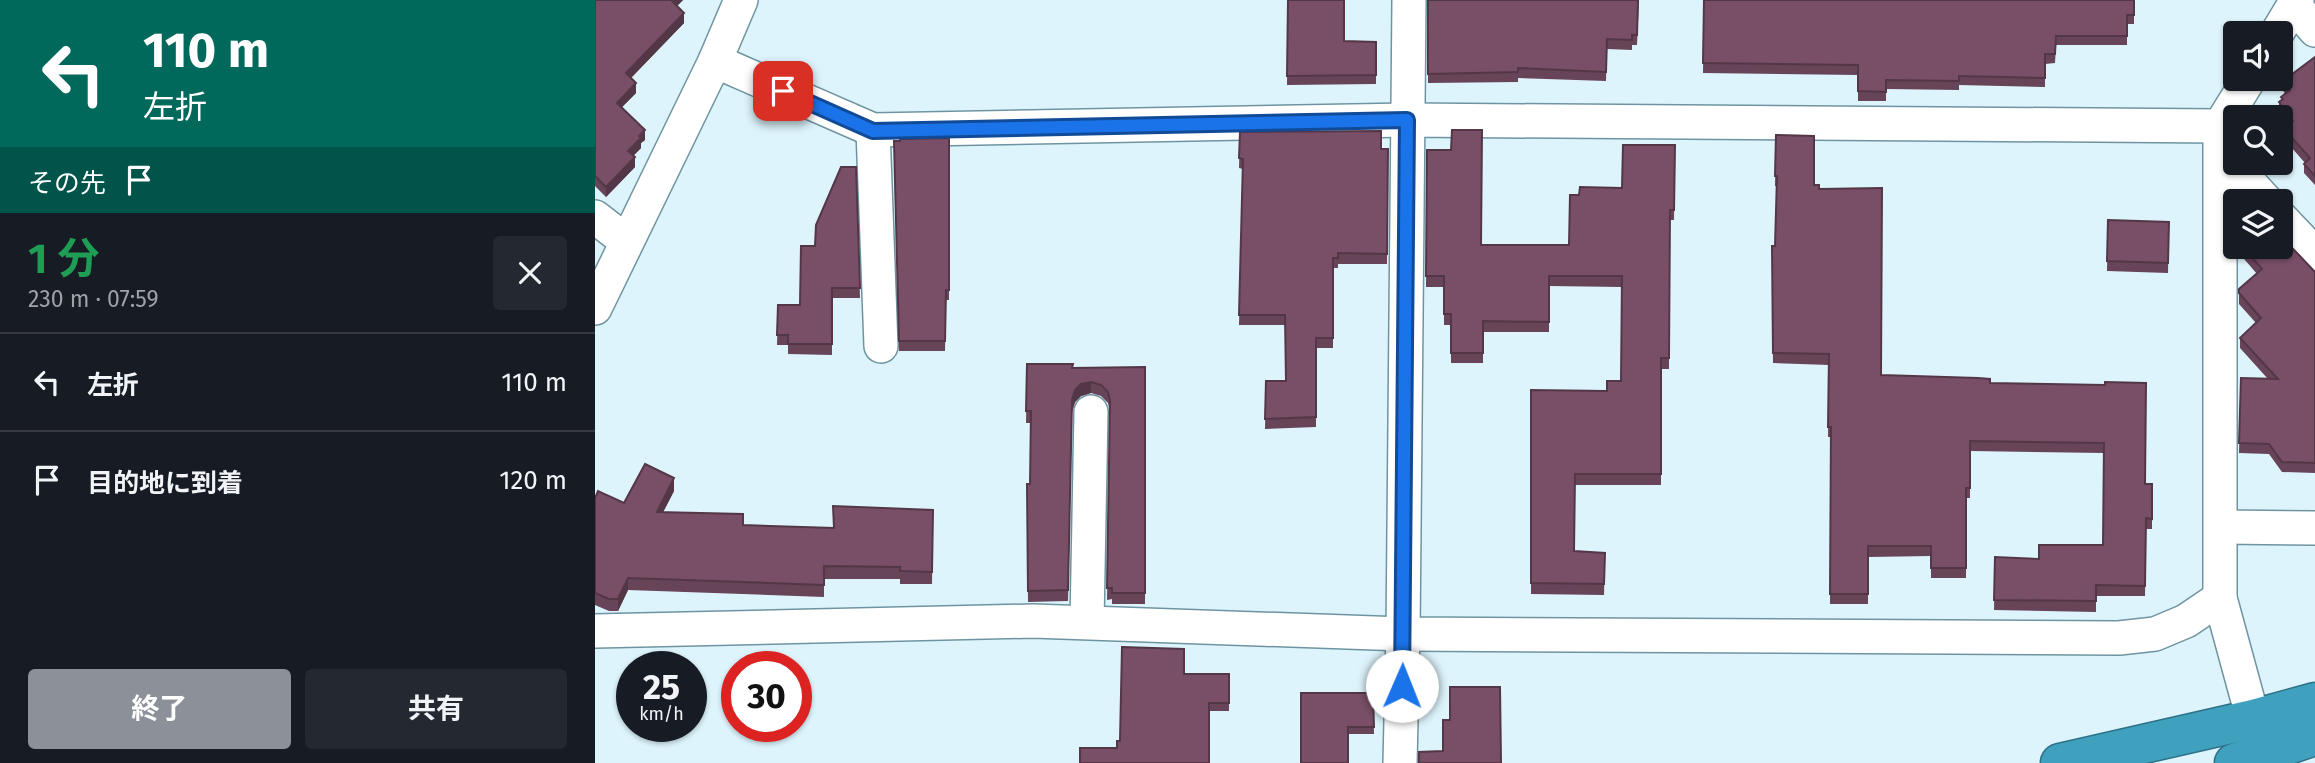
<!DOCTYPE html>
<html lang="ja">
<meta charset="utf-8">
<style>
:root{--surface:#171b24;--page:#242831;--text:#f1f3f6;--muted:#9ea1a6;--line:#363941;--accent:#8c9099}
body{margin:0;font-family:"Fira Sans","Noto Sans JP",sans-serif;background:var(--page);color:var(--text);height:100vh;display:flex;flex-direction:column;font-size:26px;white-space:nowrap}
*{box-sizing:border-box;margin:0}
p{font-size:23px;color:var(--muted)}
.icon{flex:none;width:38px;height:38px;fill:none;stroke:currentColor;stroke-width:2;stroke-linecap:round;stroke-linejoin:round}
.map{position:relative;flex:1;overflow:hidden}
.details{display:flex;flex-direction:column;background:var(--surface);width:595px}
.details>*{flex:none}
.hud{background:#00695c;color:#fff;overflow:hidden}
.controls{position:absolute;left:1628px;top:21px;display:grid;gap:14px}
.controls a{display:grid;place-items:center;width:70px;height:70px;border-radius:7px;background:var(--surface);box-shadow:0 2px 5px #0004;font-size:35px}
.speed{position:absolute;left:21px;top:651px;display:flex;gap:14px;font-size:35px;font-weight:700;text-align:center}
.speed>*{display:grid;place-content:center;width:91px;height:91px;border-radius:50%;background:var(--surface);box-shadow:0 2px 5px #0004;line-height:1}
.speed small{font-size:18px;font-weight:400}
.speed .limit{border:10px solid #d22;background:#fff;color:#111}
.pin{position:absolute;display:grid;place-items:center;width:60px;height:60px;color:#fff;margin:-30px;border-radius:14px;box-shadow:0 4px 10px #0006}
.me{position:absolute;width:77px;margin:-38px;rotate:1deg;stroke-linejoin:round;filter:drop-shadow(0 0 5px #0008)}
.turn{display:flex;align-items:center;gap:24px;height:147px;padding:0 28px;font-size:32px}
.turn .icon{width:91px;height:91px;stroke-width:2.5}
.turn b{display:block;font-size:49px;line-height:60px}
.then{display:flex;align-items:center;height:66px;padding:0 28px;background:#0003;gap:14px;font-size:26px}
.round{display:grid;place-items:center;flex:none;width:74px;height:74px;border-radius:7px;background:var(--page)}
.overview{display:flex;align-items:center;justify-content:space-between;height:119px;padding:0 28px}
h1{font-size:42px;font-weight:700;line-height:52px;color:#1e9e55}
.primary-button{display:flex;gap:14px;margin-top:auto;padding:14px 28px}
.primary-button a{flex:1;height:80px;border-radius:7px;background:var(--accent);color:#fff;font-size:28px;font-weight:700;line-height:80px;text-align:center}
.primary-button a+a{background:var(--page);color:var(--text)}
ul{padding:0;list-style:none}
li{display:flex;align-items:center;gap:21px;height:98px;padding:0 28px;border-top:2px solid var(--line)}
li div{flex:1}
li b{display:block;font-size:26px}
li em{font-style:normal}
main{display:flex;flex:1;min-height:0}
.map>svg:first-child{display:block}
.lines{fill:none;stroke-linecap:round;stroke-linejoin:round}
.street-casing{stroke:#6f94a1;stroke-width:36}
.highway-casing{stroke:#2d7187;stroke-width:41}
.street{stroke:#fff;stroke-width:33}
.highway{stroke:#40a1bf;stroke-width:38}
.wall{fill:#674458}
.shaded-wall{fill:#543747}
.building{fill:#784f66;stroke:#543747;stroke-width:2}
.route-casing{stroke:#114b97;stroke-width:18}
.route{stroke:#1a73e8;stroke-width:12}
</style>
<main>
<section class="details">
<div class="hud">
<div class="turn"><svg class="icon" aria-label="left" viewBox="0 0 24 24"><path d="M17 20v-9H6M10 6l-5 5 5 5"/></svg><div><b>110 m</b>左折</div></div>
<div class="then">その先<svg class="icon" aria-label="arrive" viewBox="0 0 24 24"><path d="M6 21V4h12l-3 4 3 4H6"/></svg></div>
</div>
<div class="overview"><div><h1>1 分</h1><p>230 m · 07:59</p></div><a class="round"><svg class="icon" aria-label="close" viewBox="0 0 24 24"><path d="M6 6l12 12M18 6L6 18"/></svg></a></div>
<ul>
<li><svg class="icon" aria-label="left" viewBox="0 0 24 24"><path d="M17 20v-9H6M10 6l-5 5 5 5"/></svg><div><b>左折</b></div><em>110 m</em></li>
<li><svg class="icon" aria-label="arrive" viewBox="0 0 24 24"><path d="M6 21V4h12l-3 4 3 4H6"/></svg><div><b>目的地に到着</b></div><em>120 m</em></li>
</ul>
<div class="primary-button"><a>終了</a><a>共有</a></div>
</section>
<div class="map">
<svg width="1720" height="763" viewBox="0 0 1720 763">
<rect width="100%" height="100%" fill="#ddf4fc"/>
<g class="lines">
<defs>
<g id="street">
<polyline points="1699,5 1720,30"/>
<polyline points="1682,33 1702,0"/>
<polyline points="120,61 278,130 812,120 1625,126"/>
<polyline points="1654,79 1625,126 1625,598 1658,719"/>
<polyline points="278,130 286,346"/>
<polyline points="1626,152 1671,201"/>
<polyline points="0,217 31,241"/>
<polyline points="1685,217 1720,254"/>
<polyline points="0,308 120,61 146,0"/>
<polyline points="1626,527 1720,528"/>
<polyline points="492,622 496,412"/>
<polyline points="0,631 438,621 808,634 1524,638 1560,634 1591,621 1625,598"/>
<polyline points="805,763 808,634 814,0"/>
</g>
<g id="highway">
<polyline points="1465,763 1658,719 1720,702"/>
<polyline points="1639,763 1720,736"/>
</g>
</defs>
<use href="#street" class="street-casing"/>
<use href="#highway" class="highway-casing"/>
<use href="#street" class="street"/>
<use href="#highway" class="highway"/>
</g>
<g class="wall">
<polygon points="0,0 88,0 82,6 89,23 36,78 41,93 27,107 50,140 46,143 46,148 38,156 40,167 11,197 0,186"/>
<polygon points="693,0 749,41 781,42 781,84 692,85"/>
<polygon points="833,0 1044,0 1042,45 1037,45 1037,50 1012,49 1011,81 923,78 923,82 833,83"/>
<polygon points="1109,0 1539,0 1539,24 1532,24 1532,45 1461,45 1460,63 1450,64 1450,87 1364,85 1364,90 1291,89 1291,101 1263,101 1263,75 1108,73"/>
<polygon points="1720,57 1720,185 1709,173 1709,164 1710,163 1689,139 1689,129 1694,125 1684,112 1684,102 1686,101 1686,97 1690,93 1688,91 1688,81"/>
<polygon points="645,132 793,149 792,264 743,264 743,268 738,268 738,348 721,348 721,427 670,429 671,381 691,381 690,325 644,325 648,169 644,168"/>
<polygon points="1181,135 1219,185 1224,189 1286,375 1395,383 1510,385 1550,484 1557,484 1557,529 1551,529 1550,596 1501,596 1501,612 1399,610 1400,557 1444,559 1508,545 1509,453 1375,451 1375,498 1371,498 1371,578 1336,578 1336,556 1273,557 1273,604 1235,604 1236,437 1233,437 1234,365 1178,363 1177,246 1180,246 1182,186 1180,186"/>
<polygon points="354,138 354,300 351,300 350,351 304,351 299,141"/>
<polygon points="1080,145 1079,220 1075,220 1074,369 1066,369 1066,485 980,485 979,551 1010,553 1009,595 936,594 936,390 1012,391 1026,381 1027,287 954,286 954,332 888,332 888,363 856,363 856,325 849,325 849,287 831,287 832,150 886,245 974,245 984,195 1027,188"/>
<polygon points="261,167 265,298 237,298 237,355 193,354 193,345 182,345 183,305 205,305 220,246"/>
<polygon points="1513,220 1574,222 1573,273 1512,271"/>
<polygon points="1644,247 1685,247 1720,272 1720,473 1687,472 1674,454 1644,453 1646,378 1673,379 1645,348 1645,338 1661,323 1644,304 1644,289 1662,274 1644,253"/>
<polygon points="432,364 477,368 550,367 550,604 517,604 517,599 512,600 515,412 513,403 506,396 496,393 486,396 480,402 477,412 473,601 433,602 432,484 435,484 435,423 431,423"/>
<polygon points="79,491 68,512 148,525 238,528 338,510 337,584 305,584 305,579 229,579 229,597 33,590 23,611 14,611 0,605 0,498 29,503"/>
<polygon points="589,674 634,674 634,711 614,711 525,741"/>
<polygon points="706,693 778,693 779,734 753,734"/>
</g>
<g class="shaded-wall">
<polygon points="78,0 88,0 77,11 77,1"/>
<polygon points="89,13 89,23 31,83 31,73"/>
<polygon points="41,83 41,93 22,112 22,103"/>
<polygon points="50,130 50,140 46,143 46,148 33,161 33,151"/>
<polygon points="40,157 40,167 11,197 11,187"/>
<polygon points="496,382 496,393 486,396 480,402 477,412 473,601 477,400 480,390 486,384"/>
<polygon points="79,478 79,491 62,524 62,512"/>
<polygon points="33,578 33,590 23,611 23,599"/>
</g>
<g class="building">
<polygon points="0,0 78,0 77,1 89,13 31,73 41,83 22,103 50,130 44,136 46,138 33,151 40,157 11,187 0,176"/>
<polygon points="693,0 749,0 749,41 781,42 781,75 692,76"/>
<polygon points="833,0 1043,0 1042,35 1037,35 1037,40 1012,39 1011,72 923,68 923,72 833,74"/>
<polygon points="1109,0 1539,0 1539,15 1532,15 1532,36 1461,36 1460,54 1450,54 1450,78 1364,76 1364,81 1291,80 1291,92 1263,91 1263,65 1108,63"/>
<polygon points="1720,57 1720,176 1709,164 1715,158 1689,129 1698,121 1684,102 1688,99 1686,97 1695,90 1688,81"/>
<polygon points="857,130 887,130 886,245 974,245 975,195 984,195 985,187 1027,188 1028,145 1080,145 1079,210 1075,210 1074,358 1066,358 1066,474 980,474 979,551 1010,553 1009,584 936,583 936,390 1012,391 1012,381 1026,381 1027,276 954,276 954,322 888,321 888,353 856,353 856,314 849,314 849,276 831,276 832,150 856,150"/>
<polygon points="786,131 786,149 793,149 792,254 743,253 743,258 738,258 738,338 721,338 721,417 670,419 671,381 691,381 690,315 644,315 648,159 644,158 645,132"/>
<polygon points="1181,135 1219,136 1219,185 1224,185 1224,189 1287,188 1286,375 1383,378 1395,379 1395,383 1510,385 1510,382 1551,383 1550,484 1557,484 1557,519 1551,518 1550,586 1501,585 1501,601 1399,600 1400,557 1444,559 1444,545 1508,545 1509,443 1375,441 1375,488 1371,488 1371,568 1336,568 1336,546 1273,546 1273,594 1235,594 1236,427 1233,427 1234,354 1178,353 1177,246 1180,246 1182,176 1180,176"/>
<polygon points="354,138 354,290 351,290 350,341 304,341 299,141 305,141 305,139"/>
<polygon points="246,167 261,167 265,288 237,288 237,344 193,344 193,335 182,335 183,305 205,305 206,246 220,246 221,225"/>
<polygon points="1513,220 1574,222 1573,263 1512,261"/>
<polygon points="1685,235 1720,272 1720,463 1687,462 1674,444 1644,443 1646,378 1683,379 1645,338 1666,318 1644,293 1644,289 1667,269 1648,247 1685,247"/>
<polygon points="432,364 478,364 477,368 550,367 550,593 517,593 517,588 512,588 515,401 513,392 506,385 496,382 486,384 480,390 477,400 473,590 433,591 432,484 435,484 436,411 431,411"/>
<polygon points="50,464 79,478 62,512 148,514 148,525 239,528 238,506 338,510 337,572 305,571 305,567 229,566 229,585 33,578 23,599 14,599 0,593 0,498 3,491 29,503"/>
<polygon points="527,647 589,649 589,674 634,674 634,703 614,703 614,763 485,763 485,748 522,748 522,741 525,741"/>
<polygon points="855,687 905,687 906,763 824,763 824,752 848,751 848,720 855,720"/>
<polygon points="706,693 778,693 779,727 753,727 753,763 706,763"/>
</g>
<g class="lines">
<defs>
<polyline id="route" points="188,91 278,131 812,120 807,686"/>
</defs>
<use href="#route" class="route-casing"/>
<use href="#route" class="route"/>
</g>
</svg>
<div class="controls">
<a><svg class="icon" aria-label="sound" viewBox="0 0 24 24"><path d="M4 9h4l5-4v14l-5-4H4zM17 9q2 3 0 6"/></svg></a>
<a><svg class="icon" aria-label="search" viewBox="0 0 24 24"><circle cx="10" cy="10" r="6"/><path d="M15 15l6 6"/></svg></a>
<a><svg class="icon" aria-label="layers" viewBox="0 0 24 24"><path d="M12 4l9 5-9 5-9-5zM3 14l9 5 9-5"/></svg></a>
</div>
<div class="speed"><div>25<small>km/h</small></div><div class="limit">30</div></div>
<div class="pin" style="left:188px;top:91px;background:#d93025"><svg class="icon" aria-label="arrive" viewBox="0 0 24 24"><path d="M6 21V4h12l-3 4 3 4H6"/></svg></div>
<svg class="me" style="left:807px;top:686px" viewBox="-20 -20 40 40"><circle r="19" fill="#fff"/><path d="M0-13L10 11 0 6-10 11z" fill="#1a73e8"/></svg>
</div>
</main>
